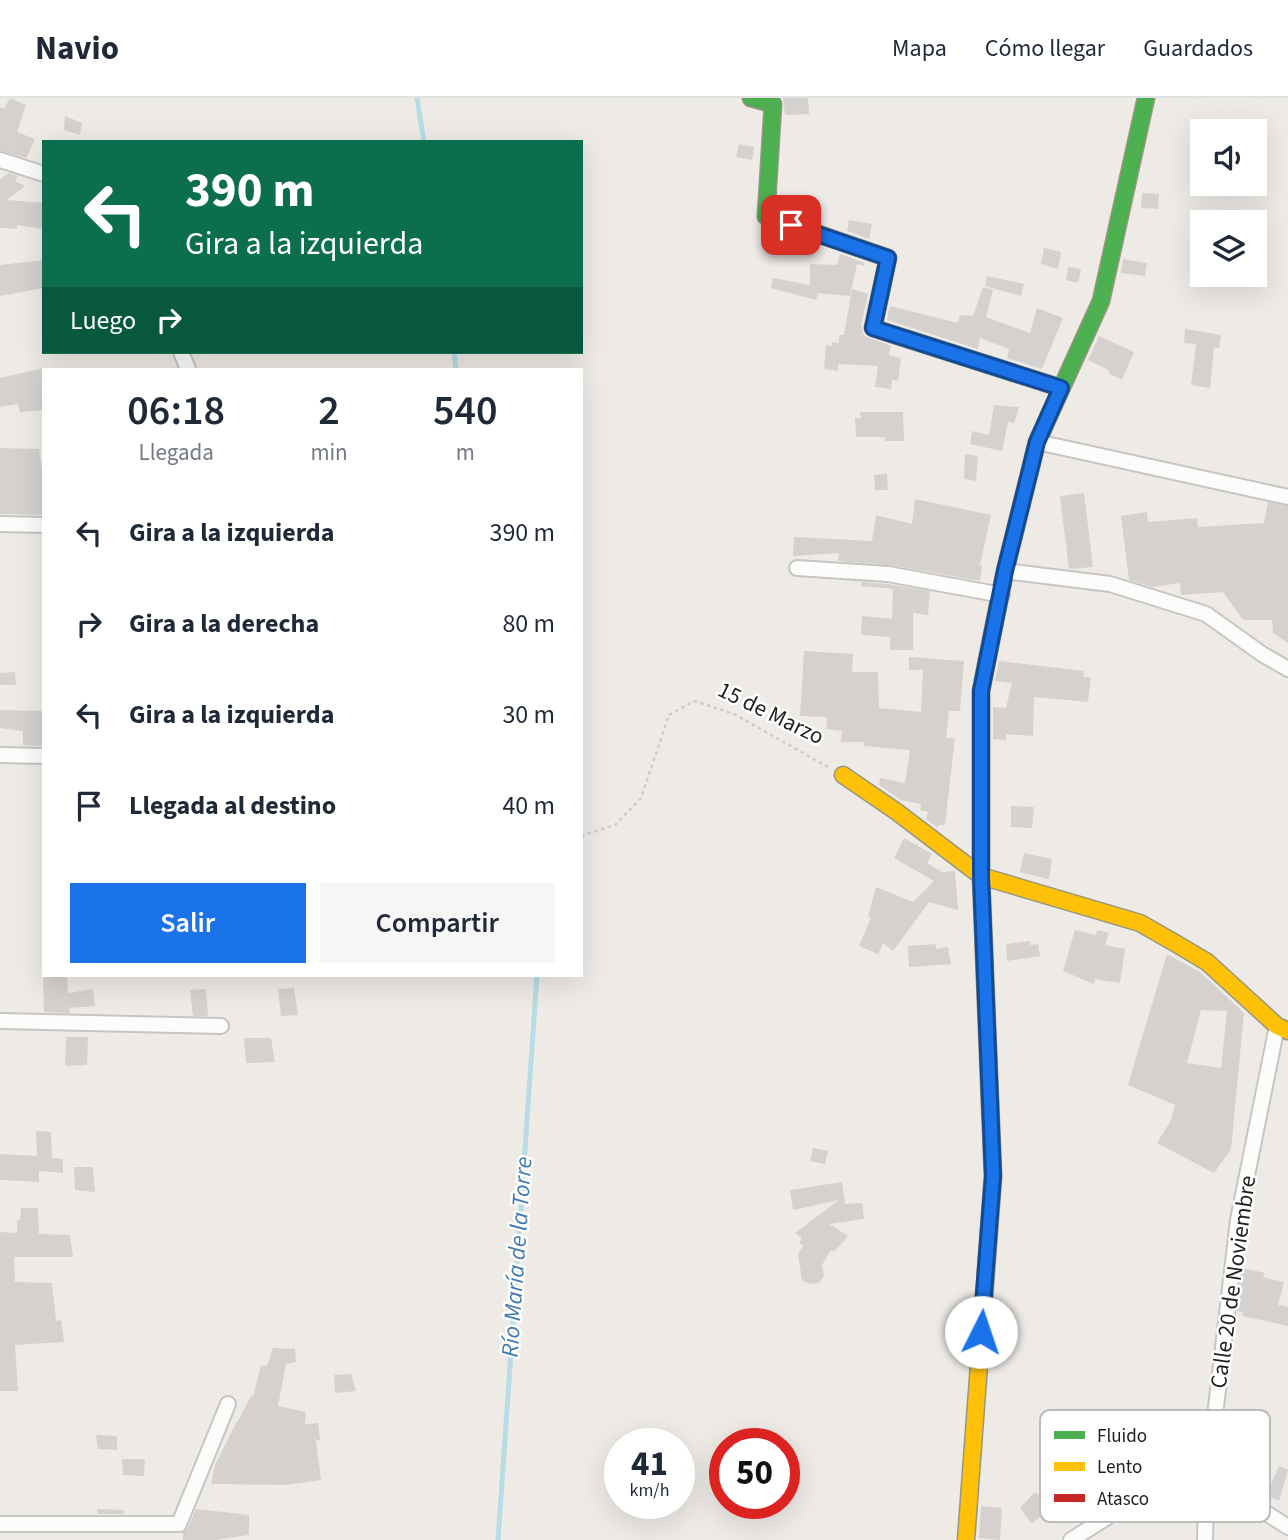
<!DOCTYPE html>
<html lang="es">
<meta charset="utf-8">
<style>
:root{--surface:#fff;--page:#f6f6f7;--text:#1f2937;--muted:#747a83;--line:#e0e1e3;--accent:#1a73e8}
body{margin:0;font-family:"Source Sans 3",sans-serif;background:var(--page);color:var(--text);height:100vh;display:flex;flex-direction:column;font-size:26px;white-space:nowrap}
*{box-sizing:border-box;margin:0}
p{font-size:23px;color:var(--muted)}
.icon{flex:none;width:38px;height:38px;fill:none;stroke:currentColor;stroke-width:2;stroke-linecap:round;stroke-linejoin:round}
.map{position:relative;flex:1;overflow:hidden}
.side{position:absolute;left:42px;top:270px;width:541px;height:609px;display:flex;flex-direction:column;background:var(--surface);border-radius:0px;box-shadow:0 7px 28px #0002}
.side>*{flex:none}
.guide{position:absolute;left:42px;top:42px;width:541px;height:214px;border-radius:0px;box-shadow:0 7px 28px #0002;background:#0b6e4f;color:#fff;overflow:hidden}
.controls{position:absolute;left:1190px;top:21px;display:grid;gap:14px}
.controls a{display:grid;place-items:center;width:77px;height:77px;border-radius:0px;background:var(--surface);box-shadow:0 7px 28px #0002;font-size:35px}
.speed{position:absolute;left:604px;top:1330px;display:flex;gap:14px;font-size:35px;font-weight:700;text-align:center}
.speed>*{display:grid;place-content:center;width:91px;height:91px;border-radius:50%;background:var(--surface);box-shadow:0 7px 28px #0002;line-height:1}
.speed small{font-size:18px;font-weight:400}
.speed .limit{border:10px solid #d22;background:#fff;color:#111}
.pin{position:absolute;display:grid;place-items:center;width:60px;height:60px;color:#fff;margin:-30px;border-radius:14px;box-shadow:0 4px 10px #0006}
.me{position:absolute;width:77px;margin:-38px;rotate:4deg;stroke-linejoin:round;filter:drop-shadow(0 0 5px #0008)}
.turn{display:flex;align-items:center;gap:24px;height:147px;padding:0 28px;font-size:32px}
.turn .icon{width:91px;height:91px;stroke-width:2.5}
.turn b{display:block;font-size:49px;line-height:60px}
.then{display:flex;align-items:center;height:66px;padding:0 28px;background:#0003;gap:14px;font-size:26px}
.eta{display:flex;justify-content:space-evenly;align-items:center;height:119px;text-align:center}
.eta b{font-size:42px;font-weight:600;line-height:49px}
.action{display:flex;gap:14px;margin-top:auto;padding:14px 28px}
.action a{flex:1;height:80px;border-radius:0px;background:var(--accent);color:#fff;font-size:28px;font-weight:600;line-height:80px;text-align:center}
.action a+a{background:var(--page);color:var(--text)}
ul{padding:0;list-style:none}
li{display:flex;align-items:center;gap:21px;height:91px;padding:0 28px}
li div{flex:1}
li b{display:block;font-size:26px}
li em{font-style:normal}
header{display:flex;align-items:center;gap:42px;box-sizing:border-box;height:98px;padding:0 35px;background:var(--surface);border-bottom:2px solid var(--line)}
header strong{font-size:33px}
nav{display:flex;gap:38px;margin-inline-start:auto;font-size:24px}
.map>svg:first-child{display:block}
.lines{fill:none;stroke-linecap:round;stroke-linejoin:round}
.stream{stroke:#b7dce4;stroke-width:5}
.building{fill:#d4d1ce;fill-rule:evenodd}
.street-casing{stroke:#c6c5c3;stroke-width:18}
.fast-casing{stroke:#97977e;stroke-width:19}
.slow-casing{stroke:#97977e;stroke-width:19}
.jam-casing{stroke:#97977e;stroke-width:19}
.path{stroke:#d7c8c6;stroke-width:2.5;stroke-dasharray:3.5 3.5;stroke-linecap:butt}
.street{stroke:#fcfcfb;stroke-width:14}
.fast{stroke:#4caf50;stroke-width:16}
.slow{stroke:#ffc107;stroke-width:16}
.jam{stroke:#c62828;stroke-width:16}
.route-casing{stroke:#114b97;stroke-width:18}
.route{stroke:#1a73e8;stroke-width:12}
.labels{text-anchor:middle;dominant-baseline:central;stroke-width:5;stroke-linejoin:round;paint-order:stroke}
.street-label{font-size:23px;fill:#1f1f1f;stroke:#fff}
.water-label{font-size:24px;font-style:italic;fill:#3f7ab0;stroke:#fff}
.key{fill:#fff;stroke:#bcbcbc;stroke-width:2}
.key-label{font-size:19px;fill:#1f1f1f}
</style>
<header>
<strong>Navio</strong>
<nav><a>Mapa</a><a>Cómo llegar</a><a>Guardados</a></nav>
</header>
<div class="map">
<svg width="1288" height="1442" viewBox="0 0 1288 1442">
<rect width="100%" height="100%" fill="#eeebe7"/>
<g class="lines">
<g class="stream">
<polyline points="417,0 424,44"/>
<polyline points="454,254 456,271"/>
<polyline points="498,1442 537,877"/>
</g>
</g>
<g class="building">
<polygon points="10,0 26,7 17,34 35,41 26,60 0,53 0,9 4,11"/>
<polygon points="783,0 808,0 809,16 785,17"/>
<polygon points="65,18 82,25 80,37 64,32"/>
<polygon points="739,46 754,49 752,62 736,59"/>
<polygon points="8,75 18,78 15,83 25,88 7,102 44,105 44,131 17,127 17,131 0,130 0,82"/>
<polygon points="1142,95 1159,96 1158,111 1141,110"/>
<polygon points="849,122 872,126 869,141 847,133"/>
<polygon points="1044,150 1061,154 1058,171 1041,166"/>
<polygon points="840,156 865,165 864,168 857,166 850,198 818,195 816,202 771,190 773,180 810,187 810,166 837,167"/>
<polygon points="1123,161 1147,165 1145,178 1121,175"/>
<polygon points="44,162 44,190 0,198 0,167"/>
<polygon points="1068,169 1081,171 1078,185 1066,182"/>
<polygon points="987,178 1024,186 1021,198 985,188"/>
<polygon points="983,189 993,192 986,219 1030,235 1037,210 1063,220 1042,271 1007,260 1009,251 980,240 978,251 887,222 890,208 958,225 960,217 973,218"/>
<polygon points="852,191 868,196 861,227 864,238 891,248 889,257 901,260 898,283 892,282 891,291 875,289 878,268 838,266 838,273 824,271 826,247 832,248 832,244 839,245 839,237 844,237"/>
<polygon points="1185,231 1221,237 1219,250 1214,249 1210,290 1191,287 1196,246 1184,245"/>
<polygon points="1099,238 1134,254 1122,282 1108,275 1109,272 1088,262"/>
<polygon points="44,270 44,312 20,314 18,306 0,309 0,280"/>
<polygon points="994,307 1019,309 1014,325 1008,324 1002,353 970,346 972,333 989,337"/>
<polygon points="860,314 903,314 904,343 885,343 885,339 856,339 855,320 861,320"/>
<polygon points="0,350 39,351 44,386 44,417 0,416"/>
<polygon points="965,356 978,358 976,383 964,381"/>
<polygon points="887,376 888,392 875,392 874,377"/>
<polygon points="1084,395 1093,469 1069,471 1060,398"/>
<polygon points="915,401 991,417 980,467 982,468 980,483 890,467 838,463 839,455 793,458 794,439 872,443 876,417 912,426"/>
<polygon points="1268,404 1288,408 1288,545 1273,535 1272,522 1243,522 1223,494 1181,497 1180,485 1152,489 1129,482 1121,418 1147,414 1148,424 1197,420 1198,429 1264,425"/>
<polygon points="862,484 887,486 930,493 928,517 913,515 913,552 890,552 890,539 861,537 862,518 892,521 893,491 861,488"/>
<polygon points="804,553 853,556 852,574 878,574 879,610 921,614 923,572 909,572 909,559 964,563 960,613 949,613 946,640 955,640 945,727 938,727 938,730 926,721 928,714 920,712 921,706 901,702 879,687 880,680 905,685 910,652 864,648 864,644 841,644 842,633 826,631 827,619 800,618"/>
<polygon points="999,563 1084,573 1083,579 1091,579 1088,604 1034,599 1033,638 1006,636 1006,642 993,641 993,609 1006,610 1012,585 995,583"/>
<polygon points="15,574 16,587 0,587 0,575"/>
<polygon points="0,612 44,613 44,648 23,647 23,633 0,630"/>
<polygon points="1011,708 1034,709 1032,730 1011,729"/>
<polygon points="904,740 932,756 927,765 942,774 955,773 958,812 929,804 893,853 883,845 878,856 859,848 871,820 868,818 876,789 913,804 934,783 894,760"/>
<polygon points="1024,755 1052,761 1049,781 1020,774"/>
<polygon points="1075,832 1095,837 1098,832 1109,835 1105,847 1125,851 1120,885 1095,881 1094,886 1063,873"/>
<polygon points="1030,843 1030,847 1038,846 1040,858 1007,863 1006,846"/>
<polygon points="936,846 936,851 948,849 951,866 909,869 908,848"/>
<path d="M1167,856l33,18 44,41 -13,136 -17,24 -57,-30 14,-23 4,-15 -47,-20zM1201,912l26,1 -6,57 -34,-5z"/>
<polygon points="43,877 67,877 68,895 93,891 95,908 69,910 70,915 44,914"/>
<polygon points="294,890 298,917 281,918 278,891"/>
<polygon points="206,891 208,918 193,918 190,892"/>
<polygon points="66,939 88,939 87,967 65,968"/>
<polygon points="244,940 271,940 275,964 246,965"/>
<polygon points="36,1033 51,1034 52,1060 63,1061 63,1075 39,1073 39,1084 0,1082 0,1056 37,1058"/>
<polygon points="813,1050 828,1053 825,1066 810,1063"/>
<polygon points="74,1069 93,1069 95,1094 75,1092"/>
<polygon points="842,1084 845,1106 862,1105 864,1121 829,1126 848,1138 834,1154 831,1152 822,1167 824,1178 819,1185 809,1186 802,1182 798,1156 803,1148 799,1145 802,1140 795,1135 839,1102 793,1112 790,1092"/>
<polygon points="21,1110 38,1110 39,1136 70,1137 73,1159 14,1159 15,1184 52,1185 56,1223 61,1222 64,1244 15,1247 18,1293 0,1293 0,1134 17,1135 17,1122 20,1122"/>
<polygon points="1242,1170 1265,1175 1263,1179 1284,1184 1278,1207 1288,1209 1288,1228 1243,1218 1243,1214 1237,1213"/>
<polygon points="273,1250 295,1251 296,1264 286,1266 278,1308 306,1314 305,1326 318,1325 320,1342 316,1342 321,1382 286,1387 211,1386 215,1367 237,1323 238,1323 251,1298 253,1299 261,1267 267,1268"/>
<polygon points="351,1276 356,1293 335,1295 334,1277"/>
<polygon points="96,1337 117,1338 117,1352 98,1351"/>
<polygon points="122,1361 145,1361 144,1378 123,1377"/>
<polygon points="1279,1368 1288,1372 1279,1403 1266,1397"/>
<polygon points="1035,1394 1051,1409 1032,1426 1020,1410"/>
<polygon points="981,1408 1002,1410 1000,1442 979,1440"/>
<polygon points="97,1411 124,1412 124,1416 98,1416"/>
<polygon points="196,1411 249,1417 249,1437 215,1442 183,1442 183,1434 188,1430"/>
</g>
<g class="lines">
<defs>
<g id="street">
<polyline points="0,62 44,76"/>
<polyline points="181,254 188,271"/>
<polyline points="1037,344 1288,399"/>
<polyline points="0,426 44,427"/>
<polyline points="797,470 888,476 1002,497"/>
<polyline points="1005,473 1110,486 1206,516 1262,556 1288,571"/>
<polyline points="0,657 44,658"/>
<polyline points="0,923 221,928"/>
<polyline points="0,1426 179,1426 228,1306"/>
<polyline points="1071,1442 1125,1408 1206,1394 1266,1415 1288,1429"/>
<polyline points="1205,1442 1206,1394 1238,1122 1277,928"/>
</g>
<g id="fast">
<polyline points="751,0 773,6 766,118 888,160 873,230 1061,290"/>
<polyline points="987,562 1005,473 1037,344 1101,203 1146,0"/>
</g>
<g id="slow">
<polyline points="843,677 897,714 981,778 1140,825 1175,845 1207,864 1277,928 1288,933"/>
<polyline points="966,1442 993,1078 990,1005"/>
</g>
<polyline id="jam" points="987,562 981,593 981,778 990,1005"/>
</defs>
<use href="#street" class="street-casing"/>
<use href="#fast" class="fast-casing"/>
<use href="#slow" class="slow-casing"/>
<use href="#jam" class="jam-casing"/>
<polyline class="path" points="581,738 615,727 641,700 669,617 694,603 734,616 828,669"/>
<use href="#street" class="street"/>
<use href="#fast" class="fast"/>
<use href="#slow" class="slow"/>
<use href="#jam" class="jam"/>
</g>
<g class="lines">
<defs>
<polyline id="route" points="791,127 888,160 873,230 1061,290 1037,344 1005,473 981,593 981,778 993,1078 981,1234"/>
</defs>
<use href="#route" class="route-casing"/>
<use href="#route" class="route"/>
</g>
<g class="labels">
<g class="street-label">
<text transform="translate(771 615) rotate(26)">15 de Marzo</text>
<text transform="translate(1233 1184) rotate(-82)">Calle 20 de Noviembre</text>
</g>
<g class="water-label">
<text transform="translate(517 1159) rotate(-86)">Río María de la Torre</text>
</g>
</g>
<rect x="1040" y="1312" width="230" height="112" rx="10" class="key"/>
<rect x="1054" y="1333" width="31" height="8" fill="#4caf50"/>
<rect x="1054" y="1364" width="31" height="9" fill="#ffc107"/>
<rect x="1054" y="1396" width="31" height="8" fill="#c62828"/>
<g class="key-label">
<text x="1097" y="1344">Fluido</text>
<text x="1097" y="1375">Lento</text>
<text x="1097" y="1407">Atasco</text>
</g>
</svg>
<div class="controls">
<a><svg class="icon" aria-label="sound" viewBox="0 0 24 24"><path d="M4 9h4l5-4v14l-5-4H4zM17 9q2 3 0 6"/></svg></a>
<a><svg class="icon" aria-label="layers" viewBox="0 0 24 24"><path d="M12 4l9 5-9 5-9-5zM3 14l9 5 9-5"/></svg></a>
</div>
<div class="speed"><div>41<small>km/h</small></div><div class="limit">50</div></div>
<div class="pin" style="left:791px;top:127px;background:#d93025"><svg class="icon" aria-label="arrive" viewBox="0 0 24 24"><path d="M6 21V4h12l-3 4 3 4H6"/></svg></div>
<svg class="me" style="left:981px;top:1234px" viewBox="-20 -20 40 40"><circle r="19" fill="#fff"/><path d="M0-13L10 11 0 6-10 11z" fill="#1a73e8"/></svg>
<div class="guide">
<div class="turn"><svg class="icon" aria-label="left" viewBox="0 0 24 24"><path d="M17 20v-9H6M10 6l-5 5 5 5"/></svg><div><b>390 m</b>Gira a la izquierda</div></div>
<div class="then">Luego<svg class="icon" aria-label="right" viewBox="0 0 24 24"><path d="M7 20v-9h11M14 6l5 5-5 5"/></svg></div>
</div>
<section class="side">
<div class="eta">
<div><b>06:18</b><p>Llegada</p></div>
<div><b>2</b><p>min</p></div>
<div><b>540</b><p>m</p></div>
</div>
<ul>
<li><svg class="icon" aria-label="left" viewBox="0 0 24 24"><path d="M17 20v-9H6M10 6l-5 5 5 5"/></svg><div><b>Gira a la izquierda</b></div><em>390 m</em></li>
<li><svg class="icon" aria-label="right" viewBox="0 0 24 24"><path d="M7 20v-9h11M14 6l5 5-5 5"/></svg><div><b>Gira a la derecha</b></div><em>80 m</em></li>
<li><svg class="icon" aria-label="left" viewBox="0 0 24 24"><path d="M17 20v-9H6M10 6l-5 5 5 5"/></svg><div><b>Gira a la izquierda</b></div><em>30 m</em></li>
<li><svg class="icon" aria-label="arrive" viewBox="0 0 24 24"><path d="M6 21V4h12l-3 4 3 4H6"/></svg><div><b>Llegada al destino</b></div><em>40 m</em></li>
</ul>
<div class="action"><a>Salir</a><a>Compartir</a></div>
</section>
</div>
